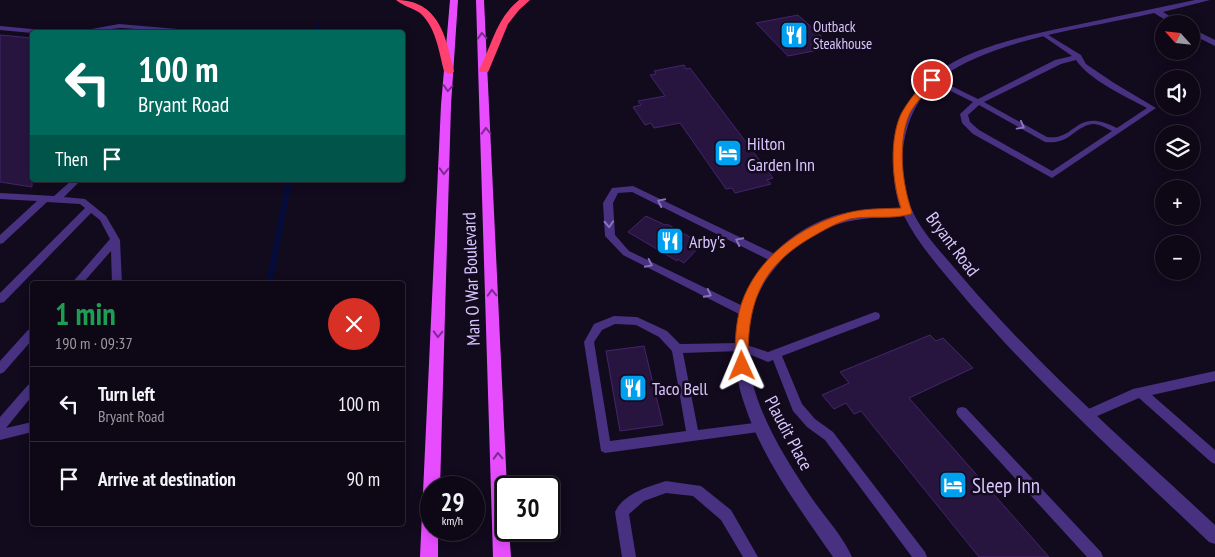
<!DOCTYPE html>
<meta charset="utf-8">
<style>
:root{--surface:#0e0816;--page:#17111f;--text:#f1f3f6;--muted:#9b9aa1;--line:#2e2935}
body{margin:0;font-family:"PT Sans Narrow",sans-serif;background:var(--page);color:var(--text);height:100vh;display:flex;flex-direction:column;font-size:19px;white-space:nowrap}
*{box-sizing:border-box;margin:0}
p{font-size:16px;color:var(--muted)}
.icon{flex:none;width:28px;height:28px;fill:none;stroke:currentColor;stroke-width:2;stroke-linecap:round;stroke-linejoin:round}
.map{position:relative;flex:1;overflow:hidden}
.drawer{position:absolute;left:30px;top:281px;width:375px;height:245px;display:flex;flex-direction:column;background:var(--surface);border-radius:5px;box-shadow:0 2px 12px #0003,0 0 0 1px var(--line)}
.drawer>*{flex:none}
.hud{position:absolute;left:30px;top:30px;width:375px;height:152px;border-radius:5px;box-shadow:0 2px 12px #0003,0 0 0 1px var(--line);background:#00695c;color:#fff;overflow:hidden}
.needle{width:32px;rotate:297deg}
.tools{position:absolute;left:1155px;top:15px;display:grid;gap:10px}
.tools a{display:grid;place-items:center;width:45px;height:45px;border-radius:50%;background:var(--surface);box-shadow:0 2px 12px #0003,0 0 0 1px var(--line);font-size:25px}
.speed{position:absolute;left:420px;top:476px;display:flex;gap:10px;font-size:25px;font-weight:700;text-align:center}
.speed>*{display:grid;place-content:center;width:65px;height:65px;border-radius:50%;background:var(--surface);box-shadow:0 2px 12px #0003,0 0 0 1px var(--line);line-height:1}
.speed small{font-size:12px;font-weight:400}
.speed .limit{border:2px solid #111;border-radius:8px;background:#fff;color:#111}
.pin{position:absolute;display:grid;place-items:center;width:42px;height:42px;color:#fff;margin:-21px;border:2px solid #fff;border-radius:50%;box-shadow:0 1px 5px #0007}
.me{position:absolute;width:55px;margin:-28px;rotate:359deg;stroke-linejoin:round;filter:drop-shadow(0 0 4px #0008)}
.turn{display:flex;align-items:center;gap:18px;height:105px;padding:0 25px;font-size:22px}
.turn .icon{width:65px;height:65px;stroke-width:2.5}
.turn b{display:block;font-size:35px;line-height:42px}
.then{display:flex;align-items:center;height:48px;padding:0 25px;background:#0003;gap:10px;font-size:19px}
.round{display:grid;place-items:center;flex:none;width:52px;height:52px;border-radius:26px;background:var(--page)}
.headline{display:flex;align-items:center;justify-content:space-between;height:85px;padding:0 25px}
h1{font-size:30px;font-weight:700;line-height:38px;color:#1e9e55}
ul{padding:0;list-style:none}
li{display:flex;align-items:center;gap:15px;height:75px;padding:0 25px;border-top:1px solid var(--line)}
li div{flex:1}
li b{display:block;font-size:19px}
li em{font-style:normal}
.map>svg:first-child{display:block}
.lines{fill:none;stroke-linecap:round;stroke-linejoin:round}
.stream{fill:#050c3b;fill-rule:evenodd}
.building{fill:#27153f;stroke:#44256d}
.lane{fill:#473180;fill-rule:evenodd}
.street{fill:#473180;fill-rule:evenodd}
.primary{fill:#e74dff;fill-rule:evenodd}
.highway{fill:#ff416f;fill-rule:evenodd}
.oneway{stroke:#7c2c8e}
.oneway2{stroke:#8974b9}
.route{fill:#ea580c;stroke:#983908}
.labels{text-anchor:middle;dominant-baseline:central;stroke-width:5;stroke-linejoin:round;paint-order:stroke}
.far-poi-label{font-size:15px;fill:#dac6ff;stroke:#120a1d;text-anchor:start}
.poi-label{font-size:18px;fill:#dac6ff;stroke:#120a1d;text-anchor:start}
.street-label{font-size:18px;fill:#dac6ff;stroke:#120a1d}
.near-poi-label{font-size:21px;fill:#dac6ff;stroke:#120a1d;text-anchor:start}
</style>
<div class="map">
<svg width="1215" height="557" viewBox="0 0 1215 557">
<rect width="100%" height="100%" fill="#120a1d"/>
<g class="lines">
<g class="stream">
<polygon points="317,21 320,22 320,32 316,32"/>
<polygon points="286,180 292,180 272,284 266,284"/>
</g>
</g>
<g class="building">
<polygon points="798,15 808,24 833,47 788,56 756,23"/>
<polygon points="0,35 32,38 32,187 0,182"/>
<polygon points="684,65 686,69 690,68 773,178 767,180 771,184 735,193 732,188 726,189 680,123 654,128 651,123 645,125 633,107 641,105 638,101 665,96 650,75 656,74 654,71"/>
<polygon points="646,216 665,225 667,224 702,244 684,263 678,259 677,261 628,232"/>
<polygon points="930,335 936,341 943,338 973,368 909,398 1049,557 979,557 861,411 854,414 846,403 834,409 822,395 849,383 840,372"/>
<polygon points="644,346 663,425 620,431 606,351"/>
</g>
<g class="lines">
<g class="lane">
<path d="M119,24l70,6 3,2c-23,3 -47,-3 -70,-4 -14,0 -26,6 -39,4l3,-2z"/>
<polygon points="0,26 42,30 45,32 32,33 0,30"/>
<path d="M1045,33l36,22 5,9 28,19 42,25 -104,70 -79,-44 -11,-11 -2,-9 13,-12 -45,-22 4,-2h3l43,21 77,-39 17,-4 -29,-20v-2zM1076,60c12,19 50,37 71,48l-30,20c-42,-22 -40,13 -70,9l-63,-35 77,-38zM979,105l66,37c26,3 29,-16 48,-18 7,0 13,4 19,7l-60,40 -73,-41 -9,-8 -2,-7z"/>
<polygon points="72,180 81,180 64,197 85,199 106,216 120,240 122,284 112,284 111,251 82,284 71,284 110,239 100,220 91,213 4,302 0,303 0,293 85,208 80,204 47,202 3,243 0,244 0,235 37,201 0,199 0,193 54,196"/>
<polygon points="633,186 777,255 779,258 777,261 771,261 632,192 618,193 613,203 615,235 629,251 749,309 750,312 749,315 741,315 623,255 605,236 603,203 612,188"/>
<path d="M875,312l4,1 1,3 -1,3 -97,37 20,48 13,15 18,13 92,120 2,5h-15l-87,-117 -18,-13 -14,-16 -20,-51 -5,2 -27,-11 -58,2 15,77 64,-8 4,1 2,4 -2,4 -161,22 -4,-2 -17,-109 10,-18 20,-8 23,1 30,14 13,13 61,-1 27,9zM615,324l21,1 23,12 13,14 14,80 -76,10 -16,-99 8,-12z"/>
<polygon points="32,329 32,340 4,372 0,374 0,361 28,330"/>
<polygon points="1215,371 1215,381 1152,395 1215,450 1215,464 1211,462 1139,398 1088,420 1084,419 1082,415 1084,411 1133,389"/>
<polygon points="32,383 32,396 6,428 32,422 32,432 0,440 0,417 28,385"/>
<polygon points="962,407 966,408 1101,552 1103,557 1087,557 958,416 956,412 958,408"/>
<path d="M666,481l35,5 30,24 27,47h-15l-22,-37 -28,-24 -27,-3 -22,8 -15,13 7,43h-14l-7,-45c9,-19 33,-25 51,-31z"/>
</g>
<g class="street">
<path d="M1195,0h15l-47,12 20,12h-11l-18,-11c-65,15 -157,25 -212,64 -40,29 -49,89 -30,133 11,25 33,46 51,68 76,89 166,167 252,247v19l-6,-2c-81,-77 -166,-154 -239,-238 -23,-28 -50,-56 -66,-88 -55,2 -92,7 -129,52 -61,74 -9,163 36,229 13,19 32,39 41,60h-19c-33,-48 -71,-98 -89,-154 -26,-76 6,-153 81,-184 24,-10 50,-10 75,-11 -6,-19 -8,-39 -6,-60 8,-91 109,-107 182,-123 40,-8 79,-17 119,-25z"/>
<polygon points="1191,28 1215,40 1215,46 1191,34"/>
</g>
<g class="primary">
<polygon points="450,0 458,0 451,105 440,488 431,488 431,530 438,530 438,557 420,557 441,105"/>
<polygon points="476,0 484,0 507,488 506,530 509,530 511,557 493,557"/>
</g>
<g class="highway">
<path d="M396,0c43,0 50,37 58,71l-1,2 -4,1 -5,-3c-5,-19 -8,-44 -24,-58 -7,-5 -17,-7 -24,-13z"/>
<path d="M519,0h11l-11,10 -11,14 -19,46 -1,2h-8l-1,-2c13,-25 17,-51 40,-70z"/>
</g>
</g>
<defs><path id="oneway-chevron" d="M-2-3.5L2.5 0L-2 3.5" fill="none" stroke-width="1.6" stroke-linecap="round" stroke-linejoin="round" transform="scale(1.25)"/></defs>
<g class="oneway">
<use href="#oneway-chevron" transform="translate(482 36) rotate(-93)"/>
<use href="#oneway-chevron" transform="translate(448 88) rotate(94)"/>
<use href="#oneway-chevron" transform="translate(486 131) rotate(-92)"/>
<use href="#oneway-chevron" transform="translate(444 171) rotate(92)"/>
<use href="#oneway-chevron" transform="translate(492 293) rotate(-92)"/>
<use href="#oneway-chevron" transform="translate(438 334) rotate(92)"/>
<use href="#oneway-chevron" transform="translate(498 456) rotate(-92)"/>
</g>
<g class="oneway2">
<use href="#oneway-chevron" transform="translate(1021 126) rotate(29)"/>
<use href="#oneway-chevron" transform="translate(661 202) rotate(-154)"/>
<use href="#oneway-chevron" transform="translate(609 224) rotate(87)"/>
<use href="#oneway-chevron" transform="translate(739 241) rotate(-154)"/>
<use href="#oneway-chevron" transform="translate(649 264) rotate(26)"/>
<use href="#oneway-chevron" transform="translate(708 294) rotate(27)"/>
</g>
<path class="route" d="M929,78l7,2c-8,11 -19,20 -26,33 -13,28 -8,71 2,99l-1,2c-19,6 -41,1 -61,5 -14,4 -26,11 -38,18 -54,31 -65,69 -64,129l-2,3 -4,2 -5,-2 -2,-3c0,-21 0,-41 6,-61 15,-47 60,-80 106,-92 18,-5 36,-4 54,-5 -9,-26 -12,-68 0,-94 7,-13 18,-26 28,-36z"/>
<defs>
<symbol id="restaurant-square" viewBox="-11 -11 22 22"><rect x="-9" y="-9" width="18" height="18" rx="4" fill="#00a0f1" stroke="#120a1d"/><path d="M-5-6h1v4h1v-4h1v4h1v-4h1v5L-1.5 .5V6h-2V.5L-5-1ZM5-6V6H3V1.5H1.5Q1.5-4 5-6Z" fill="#fff"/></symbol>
<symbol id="hotel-square" viewBox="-11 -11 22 22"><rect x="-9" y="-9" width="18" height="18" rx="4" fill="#00a0f1" stroke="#120a1d"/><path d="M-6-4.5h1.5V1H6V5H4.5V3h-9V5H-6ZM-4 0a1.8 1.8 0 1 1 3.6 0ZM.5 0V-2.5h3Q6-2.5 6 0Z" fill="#fff"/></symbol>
</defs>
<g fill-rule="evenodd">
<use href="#restaurant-square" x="778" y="19" width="32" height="32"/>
<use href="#hotel-square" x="712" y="137" width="32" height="32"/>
<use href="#restaurant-square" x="654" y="225" width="32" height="32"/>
<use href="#restaurant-square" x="617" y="372" width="32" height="32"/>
<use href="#hotel-square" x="937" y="469" width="32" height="32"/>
</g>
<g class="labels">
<g class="far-poi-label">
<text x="813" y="26">Outback<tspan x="813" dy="17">Steakhouse</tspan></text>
</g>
<g class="poi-label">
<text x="747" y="143">Hilton<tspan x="747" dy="21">Garden Inn</tspan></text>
<text x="689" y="241">Arby's</text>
<text x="652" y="388">Taco Bell</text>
</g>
<g class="street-label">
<text transform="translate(953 244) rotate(53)">Bryant Road</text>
<text transform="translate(471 279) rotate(-92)">Man O War Boulevard</text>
<text transform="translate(789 433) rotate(62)">Plaudit Place</text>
</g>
<g class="near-poi-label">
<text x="972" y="485">Sleep Inn</text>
</g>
</g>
</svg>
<div class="tools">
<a><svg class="needle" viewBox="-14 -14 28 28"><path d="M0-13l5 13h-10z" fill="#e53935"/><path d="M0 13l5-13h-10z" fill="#9b9aa1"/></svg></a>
<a><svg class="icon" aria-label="sound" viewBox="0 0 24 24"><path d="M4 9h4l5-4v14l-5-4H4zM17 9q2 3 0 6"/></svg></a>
<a><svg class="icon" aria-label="layers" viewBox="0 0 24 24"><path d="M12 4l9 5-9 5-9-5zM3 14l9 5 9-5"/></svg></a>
<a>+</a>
<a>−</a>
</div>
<div class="speed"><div>29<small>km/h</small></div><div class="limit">30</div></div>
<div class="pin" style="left:932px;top:80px;background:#d93025"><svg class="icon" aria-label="arrive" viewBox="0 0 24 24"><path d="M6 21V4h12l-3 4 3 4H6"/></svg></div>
<svg class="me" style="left:742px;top:366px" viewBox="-20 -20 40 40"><path d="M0-17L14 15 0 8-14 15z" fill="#ea580c" stroke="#fff" stroke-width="4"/></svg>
<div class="hud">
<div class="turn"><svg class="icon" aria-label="left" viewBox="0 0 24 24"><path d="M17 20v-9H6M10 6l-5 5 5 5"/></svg><div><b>100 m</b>Bryant Road</div></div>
<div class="then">Then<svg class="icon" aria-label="arrive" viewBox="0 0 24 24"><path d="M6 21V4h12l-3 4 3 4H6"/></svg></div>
</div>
<section class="drawer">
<div class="headline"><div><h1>1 min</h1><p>190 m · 09:37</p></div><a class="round" style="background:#d93025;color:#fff"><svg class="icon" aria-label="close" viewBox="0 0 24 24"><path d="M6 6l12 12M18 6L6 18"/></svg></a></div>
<ul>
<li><svg class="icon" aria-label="left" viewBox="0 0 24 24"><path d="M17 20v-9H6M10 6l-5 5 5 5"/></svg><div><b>Turn left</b><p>Bryant Road</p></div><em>100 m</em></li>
<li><svg class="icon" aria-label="arrive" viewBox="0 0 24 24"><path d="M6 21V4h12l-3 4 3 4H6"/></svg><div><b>Arrive at destination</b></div><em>90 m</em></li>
</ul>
</section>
</div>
